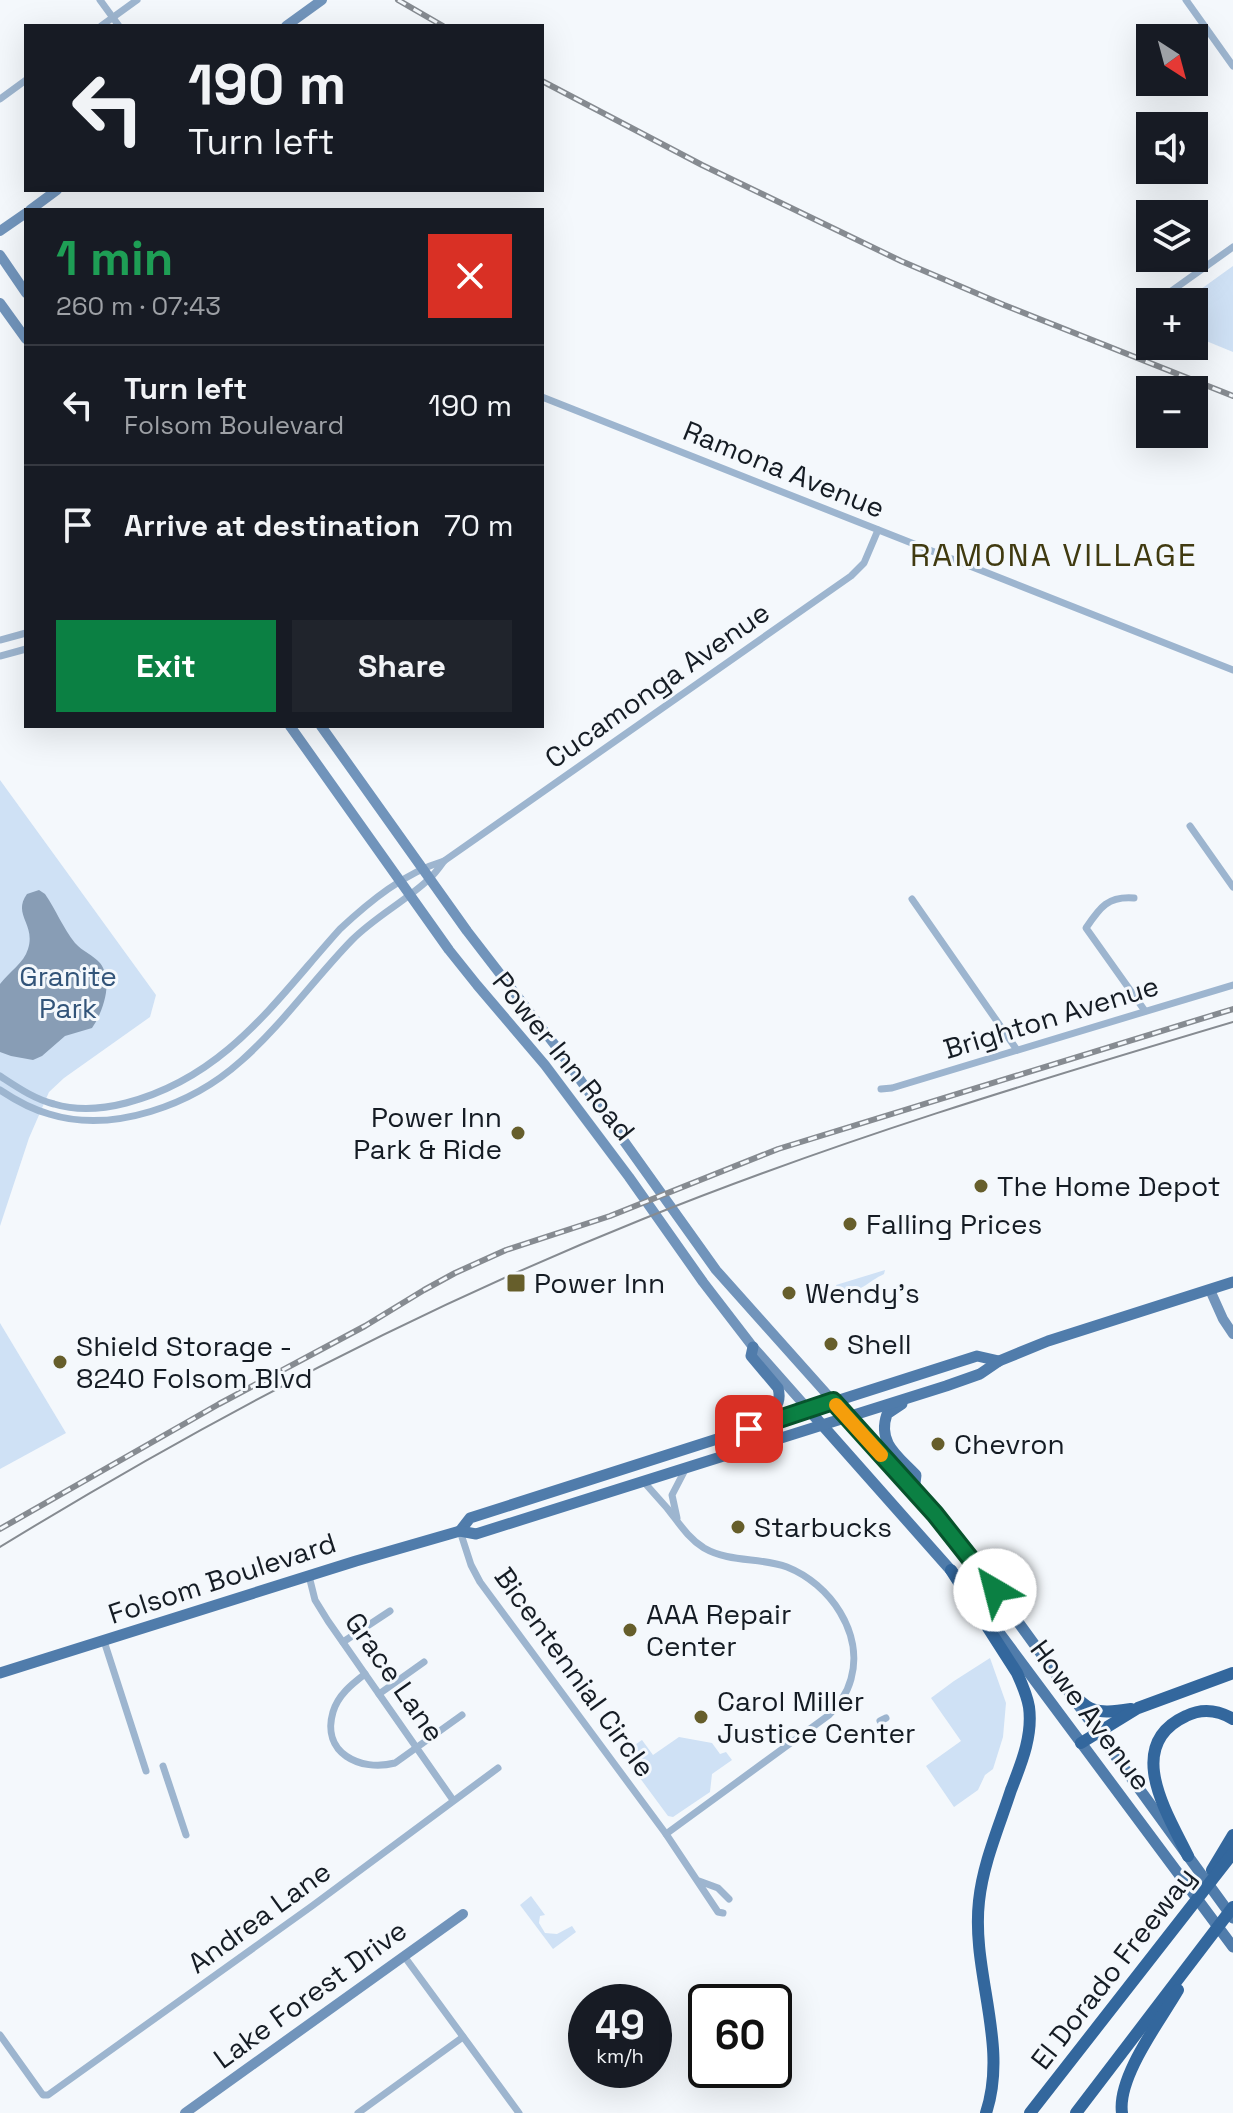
<!DOCTYPE html>
<meta charset="utf-8">
<style>
:root{--surface:#171b24;--page:#20242c;--text:#f1f3f6;--muted:#9ea1a6;--line:#363941;--accent:#0b8043}
body{margin:0;font-family:"Space Grotesk",sans-serif;background:var(--page);color:var(--text);height:100vh;display:flex;flex-direction:column;font-size:30px;white-space:nowrap}
*{box-sizing:border-box;margin:0}
p{font-size:26px;color:var(--muted)}
.icon{flex:none;width:44px;height:44px;fill:none;stroke:currentColor;stroke-width:2;stroke-linecap:round;stroke-linejoin:round}
.map{position:relative;flex:1;overflow:hidden}
.drawer{position:absolute;left:24px;top:208px;width:520px;height:520px;display:flex;flex-direction:column;background:var(--surface);border-radius:0px;box-shadow:0 8px 32px #0002}
.drawer>*{flex:none}
.top-card{position:absolute;left:24px;top:24px;width:520px;height:168px;border-radius:0px;box-shadow:0 8px 32px #0002;background:#171b24;color:var(--text);overflow:hidden}
.needle{width:52px;rotate:144deg}
.fabs{position:absolute;left:1136px;top:24px;display:grid;gap:16px}
.fabs a{display:grid;place-items:center;width:72px;height:72px;border-radius:0px;background:var(--surface);box-shadow:0 8px 32px #0002;font-size:40px}
.speed{position:absolute;left:568px;top:1984px;display:flex;gap:16px;font-size:40px;font-weight:700;text-align:center}
.speed>*{display:grid;place-content:center;width:104px;height:104px;border-radius:50%;background:var(--surface);box-shadow:0 8px 32px #0002;line-height:1}
.speed small{font-size:20px;font-weight:400}
.speed .limit{border:4px solid #111;border-radius:12px;background:#fff;color:#111}
.pin{position:absolute;display:grid;place-items:center;width:68px;height:68px;color:#fff;margin:-34px;border-radius:16px;box-shadow:0 4px 12px #0006}
.me{position:absolute;width:88px;margin:-44px;rotate:323deg;stroke-linejoin:round;filter:drop-shadow(0 0 6px #0008)}
.turn{display:flex;align-items:center;gap:28px;height:168px;padding:0 32px;font-size:36px}
.turn .icon{width:104px;height:104px;stroke-width:2.5}
.turn b{display:block;font-size:56px;line-height:68px}
.round{display:grid;place-items:center;flex:none;width:84px;height:84px;border-radius:0px;background:var(--page)}
.summary{display:flex;align-items:center;justify-content:space-between;height:136px;padding:0 32px}
h1{font-size:48px;font-weight:800;line-height:60px;color:#1e9e55}
.action{display:flex;gap:16px;margin-top:auto;padding:16px 32px}
.action a{flex:1;height:92px;border-radius:0px;background:var(--accent);color:#fff;font-size:32px;font-weight:800;line-height:92px;text-align:center}
.action a+a{background:var(--page);color:var(--text)}
ul{padding:0;list-style:none}
li{display:flex;align-items:center;gap:24px;height:120px;padding:0 32px;border-top:2px solid var(--line)}
li div{flex:1}
li b{display:block;font-size:30px}
li em{font-style:normal}
.map>svg:first-child{display:block}
.green{fill:#cfe1f5}
.water{fill:#889db5}
.lines{fill:none;stroke-linecap:round;stroke-linejoin:round}
.street{stroke:#9db5cf;stroke-width:7}
.secondary{stroke:#7194bb;stroke-width:10}
.primary{stroke:#507cab;stroke-width:11}
.highway{stroke:#33679d;stroke-width:12}
.tram{stroke:#868b91;stroke-width:2}
.rail-casing{stroke:#868b91;stroke-width:6}
.rail{stroke:#f4f8fc;stroke-width:3;stroke-dasharray:9;stroke-linecap:butt}
.route-casing{stroke:#07532c;stroke-width:20}
.route{stroke:#0b8043;stroke-width:14}
.slow{stroke:#f59e0b;stroke-width:14}
.poi-dot{fill:#665e2b;stroke:#f4f8fc;stroke-width:3}
.labels{text-anchor:middle;dominant-baseline:central;stroke-width:6;stroke-linejoin:round;paint-order:stroke}
.street-label{font-size:28px;fill:#151c24;stroke:#f4f8fc}
.park-label{font-size:28px;fill:#325479;stroke:#f4f8fc}
.poi-label{font-size:28px;fill:#151c24;stroke:#f4f8fc;text-anchor:start}
.quarter-label{font-size:32px;letter-spacing:2px;fill:#403a10;stroke:#f4f8fc}
</style>
<div class="map">
<svg width="1233" height="2113" viewBox="0 0 1233 2113">
<rect width="100%" height="100%" fill="#f4f8fc"/>
<g class="green">
<polygon points="1233,266 1233,352 1194,336 1194,302 1183,302"/>
<polygon points="0,780 156,995 150,1017 64,1078 49,1092 29,1138 0,1226"/>
<path d="M885,1270l-1,4c-15,7 -26,20 -44,21l-4,-10z"/>
<polygon points="0,1323 66,1433 0,1469"/>
<polygon points="990,1658 1006,1703 1003,1737 993,1769 985,1775 978,1790 954,1807 926,1766 961,1741 931,1698 954,1681"/>
<polygon points="679,1737 712,1743 720,1754 726,1752 732,1760 712,1774 710,1792 673,1817 668,1816 634,1770 640,1760 629,1749 642,1740 653,1755"/>
<polygon points="531,1896 545,1915 540,1916 539,1923 545,1933 557,1934 572,1926 576,1932 553,1949 520,1905"/>
</g>
<path class="water" d="M39,890l6,4c11,16 18,34 30,49 7,8 18,12 25,20 14,18 3,49 -8,65l-27,8 -23,20 -9,4 -22,-4 -11,-4v-68c9,-12 24,-21 28,-35 8,-25 -16,-34 -1,-55z"/>
<g class="lines">
<g class="street">
<polyline points="100,0 119,26"/>
<polyline points="1186,0 1233,66"/>
<polyline points="101,26 137,0"/>
<polyline points="0,99 26,80"/>
<polyline points="1156,302 1233,247"/>
<polyline points="1140,313 1150,306"/>
<polyline points="542,397 1233,670"/>
<polyline points="0,640 26,633"/>
<polyline points="0,656 26,649"/>
<polyline points="1190,826 1233,887"/>
<path d="M1134,898c-26,-2 -34,9 -48,30l59,83"/>
<polyline points="912,899 1017,1050"/>
<path d="M0,1076c17,11 34,23 54,28 23,7 49,5 72,-1 100,-26 149,-102 214,-174 30,-28 64,-56 104,-68"/>
<polyline points="881,1089 892,1088 1233,985"/>
<path d="M0,1090c15,10 31,19 49,24 64,20 143,-9 192,-53 41,-36 73,-82 111,-121 23,-23 52,-38 76,-60 6,-5 11,-12 16,-19l407,-285 13,-13 14,-33"/>
<path d="M643,1481c8,9 16,18 24,27 12,15 21,30 37,40 26,15 56,9 83,19 43,17 77,66 64,112 -4,15 -12,25 -22,36l-163,119"/>
<polyline points="677,1518 672,1495 685,1470"/>
<polyline points="460,1531 471,1565 480,1582 666,1834 718,1912 723,1913"/>
<polyline points="309,1576 315,1600 328,1621 453,1800"/>
<polyline points="104,1641 146,1771"/>
<polyline points="343,1642 390,1611"/>
<path d="M365,1674c-13,10 -27,21 -32,38 -12,41 27,60 62,51l67,-48"/>
<polyline points="379,1694 424,1662"/>
<polyline points="880,1721 886,1718"/>
<polyline points="163,1766 186,1835"/>
<polyline points="699,1881 718,1888 729,1899"/>
<polyline points="404,1956 519,2113"/>
<polyline points="0,2035 40,2091 43,2095 48,2095 312,1906 498,1768"/>
<polyline points="358,2113 463,2037"/>
</g>
<g class="secondary">
<polyline points="286,26 322,0"/>
<polyline points="30,210 57,190"/>
<polyline points="0,231 26,213"/>
<polyline points="0,255 26,293"/>
<polyline points="0,303 26,339"/>
<polyline points="290,726 449,950 477,985 545,1065 629,1177 703,1282 753,1347 808,1409"/>
<polyline points="321,726 467,931 561,1053 716,1270 833,1401"/>
<polyline points="1210,1290 1223,1319 1233,1334"/>
<polyline points="185,2113 463,1914"/>
</g>
<g class="primary">
<path d="M753,1347l-2,9 27,32c5,18 -7,25 -20,34"/>
<polyline points="833,1401 935,1514 981,1571 1233,1918"/>
<path d="M902,1404l-15,10c-10,29 11,42 29,61l-2,16"/>
<polyline points="808,1409 955,1575"/>
<polyline points="460,1531 470,1518 977,1356 999,1361"/>
<polyline points="980,1607 1233,1947"/>
<polyline points="0,1673 356,1561 460,1531 476,1534 946,1386 980,1374 999,1361 1048,1341 1233,1282"/>
</g>
<g class="highway">
<path d="M951,1570l66,103c5,11 10,22 12,34 4,29 -8,57 -18,83 -12,37 -28,73 -32,111 -8,71 30,143 7,212"/>
<path d="M1063,1684c27,28 29,31 68,25"/>
<polyline points="1081,1743 1138,1708 1233,1673"/>
<path d="M1188,1856c-21,-43 -65,-111 -2,-140 16,-8 32,-6 47,3"/>
<polyline points="1212,1870 1233,1835"/>
<polyline points="1030,2113 1233,1853"/>
<polyline points="1076,2113 1233,1907"/>
<path d="M1122,2113c-5,-36 38,-92 56,-123"/>
</g>
<path class="tram" d="M0,1547c205,-126 421,-239 643,-328 193,-78 392,-138 590,-197"/>
<defs>
<g id="rail">
<polyline points="398,0 443,26"/>
<polyline points="542,81 702,165 901,261 1004,305 1233,396"/>
<polyline points="0,1529 219,1404 365,1326 424,1290 455,1273 506,1250 610,1216 778,1149 1233,1009"/>
</g>
</defs>
<use href="#rail" class="rail-casing"/>
<use href="#rail" class="rail"/>
</g>
<g class="lines">
<defs>
<polyline id="route" points="749,1429 833,1401 935,1514 995,1590"/>
</defs>
<use href="#route" class="route-casing"/>
<use href="#route" class="route"/>
<polyline class="slow" points="836,1405 881,1455"/>
</g>
<g class="poi-dot">
<circle cx="518" cy="1133" r="8"/>
<circle cx="981" cy="1186" r="8"/>
<circle cx="850" cy="1224" r="8"/>
<rect x="506" y="1273" width="20" height="20" rx="4"/>
<circle cx="789" cy="1293" r="8"/>
<circle cx="831" cy="1344" r="8"/>
<circle cx="60" cy="1362" r="8"/>
<circle cx="938" cy="1444" r="8"/>
<circle cx="738" cy="1527" r="8"/>
<circle cx="630" cy="1630" r="8"/>
<circle cx="701" cy="1717" r="8"/>
</g>
<g class="labels">
<g class="street-label">
<text transform="translate(784 469) rotate(22)">Ramona Avenue</text>
<text transform="translate(657 685) rotate(-35)">Cucamonga Avenue</text>
<text transform="translate(1051 1017) rotate(-17)">Brighton Avenue</text>
<text transform="translate(564 1056) rotate(51)">Power Inn Road</text>
<text transform="translate(222 1578) rotate(-18)">Folsom Boulevard</text>
<text transform="translate(575 1672) rotate(54)">Bicentennial Circle</text>
<text transform="translate(395 1677) rotate(55)">Grace Lane</text>
<text transform="translate(1091 1715) rotate(53)">Howe Avenue</text>
<text transform="translate(259 1917) rotate(-36)">Andrea Lane</text>
<text transform="translate(1113 1968) rotate(-52)">El Dorado Freeway</text>
<text transform="translate(310 1994) rotate(-36)">Lake Forest Drive</text>
</g>
<g class="park-label">
<text x="68" y="976">Granite<tspan x="68" dy="32">Park</tspan></text>
</g>
<g class="poi-label">
<text x="502" y="1117" text-anchor="end">Power Inn<tspan x="502" dy="32">Park &amp; Ride</tspan></text>
<text x="997" y="1186">The Home Depot</text>
<text x="866" y="1224">Falling Prices</text>
<text x="534" y="1283">Power Inn</text>
<text x="805" y="1293">Wendy's</text>
<text x="847" y="1344">Shell</text>
<text x="76" y="1346">Shield Storage -<tspan x="76" dy="32">8240 Folsom Blvd</tspan></text>
<text x="954" y="1444">Chevron</text>
<text x="754" y="1527">Starbucks</text>
<text x="646" y="1614">AAA Repair<tspan x="646" dy="32">Center</tspan></text>
<text x="717" y="1701">Carol Miller<tspan x="717" dy="32">Justice Center</tspan></text>
</g>
<g class="quarter-label">
<text x="1054" y="555">RAMONA VILLAGE</text>
</g>
</g>
</svg>
<div class="fabs">
<a><svg class="needle" viewBox="-14 -14 28 28"><path d="M0-13l5 13h-10z" fill="#e53935"/><path d="M0 13l5-13h-10z" fill="#9ea1a6"/></svg></a>
<a><svg class="icon" aria-label="sound" viewBox="0 0 24 24"><path d="M4 9h4l5-4v14l-5-4H4zM17 9q2 3 0 6"/></svg></a>
<a><svg class="icon" aria-label="layers" viewBox="0 0 24 24"><path d="M12 4l9 5-9 5-9-5zM3 14l9 5 9-5"/></svg></a>
<a>+</a>
<a>−</a>
</div>
<div class="speed"><div>49<small>km/h</small></div><div class="limit">60</div></div>
<div class="pin" style="left:749px;top:1429px;background:#d93025"><svg class="icon" aria-label="arrive" viewBox="0 0 24 24"><path d="M6 21V4h12l-3 4 3 4H6"/></svg></div>
<svg class="me" style="left:995px;top:1590px" viewBox="-20 -20 40 40"><circle r="19" fill="#fff"/><path d="M0-13L10 11 0 6-10 11z" fill="#0b8043"/></svg>
<div class="top-card">
<div class="turn"><svg class="icon" aria-label="left" viewBox="0 0 24 24"><path d="M17 20v-9H6M10 6l-5 5 5 5"/></svg><div><b>190 m</b>Turn left</div></div>
</div>
<section class="drawer">
<div class="summary"><div><h1>1 min</h1><p>260 m · 07:43</p></div><a class="round" style="background:#d93025;color:#fff"><svg class="icon" aria-label="close" viewBox="0 0 24 24"><path d="M6 6l12 12M18 6L6 18"/></svg></a></div>
<ul>
<li><svg class="icon" aria-label="left" viewBox="0 0 24 24"><path d="M17 20v-9H6M10 6l-5 5 5 5"/></svg><div><b>Turn left</b><p>Folsom Boulevard</p></div><em>190 m</em></li>
<li><svg class="icon" aria-label="arrive" viewBox="0 0 24 24"><path d="M6 21V4h12l-3 4 3 4H6"/></svg><div><b>Arrive at destination</b></div><em>70 m</em></li>
</ul>
<div class="action"><a>Exit</a><a>Share</a></div>
</section>
</div>
